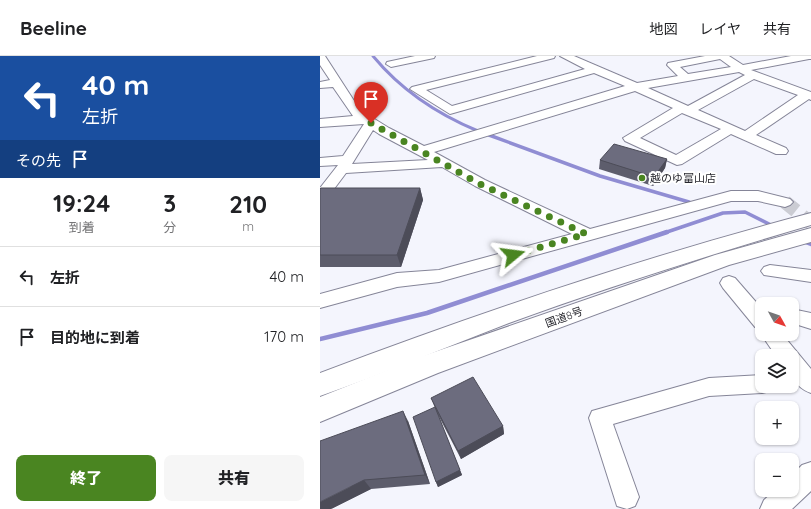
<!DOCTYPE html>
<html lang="ja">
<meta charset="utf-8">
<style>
:root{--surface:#fff;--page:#f6f6f6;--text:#202124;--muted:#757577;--line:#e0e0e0;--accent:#4a8521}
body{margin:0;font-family:Quicksand,"Noto Sans JP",sans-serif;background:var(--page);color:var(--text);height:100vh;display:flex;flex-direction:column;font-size:15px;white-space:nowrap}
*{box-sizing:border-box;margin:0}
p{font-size:13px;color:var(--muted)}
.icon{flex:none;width:22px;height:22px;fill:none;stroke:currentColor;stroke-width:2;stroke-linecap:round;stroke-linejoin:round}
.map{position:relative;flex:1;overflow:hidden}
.details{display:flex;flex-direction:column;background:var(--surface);width:320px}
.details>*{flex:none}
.top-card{background:#1a4fa0;color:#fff;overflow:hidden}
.needle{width:26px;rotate:130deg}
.buttons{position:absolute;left:435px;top:241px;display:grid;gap:8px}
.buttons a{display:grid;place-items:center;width:44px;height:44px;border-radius:8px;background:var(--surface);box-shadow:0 1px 3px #0004;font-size:20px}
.pin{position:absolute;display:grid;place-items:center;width:34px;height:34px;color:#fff;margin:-41px -17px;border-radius:50% 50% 50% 0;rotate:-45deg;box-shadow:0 0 4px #0007}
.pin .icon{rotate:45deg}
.me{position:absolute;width:44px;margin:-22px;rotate:74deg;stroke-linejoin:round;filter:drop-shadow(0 0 3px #0008)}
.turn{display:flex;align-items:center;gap:14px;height:84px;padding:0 16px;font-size:18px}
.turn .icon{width:52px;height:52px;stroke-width:2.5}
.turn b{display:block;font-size:28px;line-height:34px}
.then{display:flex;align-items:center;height:38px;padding:0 16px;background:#0003;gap:8px;font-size:15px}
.eta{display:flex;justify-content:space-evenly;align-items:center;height:68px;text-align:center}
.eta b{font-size:24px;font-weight:800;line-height:28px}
.primary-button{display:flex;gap:8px;margin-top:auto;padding:8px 16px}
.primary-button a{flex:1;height:46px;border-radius:8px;background:var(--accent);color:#fff;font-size:16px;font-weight:800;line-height:46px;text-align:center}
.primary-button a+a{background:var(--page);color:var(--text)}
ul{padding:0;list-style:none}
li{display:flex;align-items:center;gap:12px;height:60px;padding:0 16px;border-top:1px solid var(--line)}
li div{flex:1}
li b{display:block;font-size:15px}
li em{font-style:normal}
header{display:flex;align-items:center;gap:24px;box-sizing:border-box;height:56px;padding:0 20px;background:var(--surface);border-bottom:1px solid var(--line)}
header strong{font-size:19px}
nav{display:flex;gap:22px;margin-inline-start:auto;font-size:14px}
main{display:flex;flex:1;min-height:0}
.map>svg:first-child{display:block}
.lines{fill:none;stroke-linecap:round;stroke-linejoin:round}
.stream-far2{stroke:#908dd3;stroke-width:3}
.stream-far1{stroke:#908dd3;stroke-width:3.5}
.stream{stroke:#908dd3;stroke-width:4.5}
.street-tunnel{stroke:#cbccd3;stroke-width:14;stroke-dasharray:14 8;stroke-linecap:butt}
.street-casing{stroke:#858598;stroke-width:2}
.highway-casing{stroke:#858598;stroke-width:2}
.street{fill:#fff;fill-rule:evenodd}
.highway{fill:#fff;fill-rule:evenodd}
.wall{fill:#5d5d6c}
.shaded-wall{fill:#4c4c58}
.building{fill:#6c6c7e;stroke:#4c4c58}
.route{stroke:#4a8521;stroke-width:7;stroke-dasharray:0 12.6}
.poi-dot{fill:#4a8521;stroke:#fff;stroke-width:1.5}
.labels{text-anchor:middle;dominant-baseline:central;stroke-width:4;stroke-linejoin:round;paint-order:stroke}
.poi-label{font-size:11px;fill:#26262d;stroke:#fff;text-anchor:start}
.street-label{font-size:11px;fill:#26262d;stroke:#fff}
</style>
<header>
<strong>Beeline</strong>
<nav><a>地図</a><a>レイヤ</a><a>共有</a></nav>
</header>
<main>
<section class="details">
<div class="top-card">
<div class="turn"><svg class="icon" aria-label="left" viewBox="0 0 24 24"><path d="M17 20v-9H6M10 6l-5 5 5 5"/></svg><div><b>40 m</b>左折</div></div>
<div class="then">その先<svg class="icon" aria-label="arrive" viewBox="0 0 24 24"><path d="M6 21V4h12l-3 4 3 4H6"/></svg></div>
</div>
<div class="eta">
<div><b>19:24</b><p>到着</p></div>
<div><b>3</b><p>分</p></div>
<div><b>210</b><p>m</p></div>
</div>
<ul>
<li><svg class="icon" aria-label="left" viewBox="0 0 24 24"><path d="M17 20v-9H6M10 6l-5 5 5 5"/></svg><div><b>左折</b></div><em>40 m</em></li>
<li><svg class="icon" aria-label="arrive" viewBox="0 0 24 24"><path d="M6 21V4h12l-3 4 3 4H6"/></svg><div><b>目的地に到着</b></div><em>170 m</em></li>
</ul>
<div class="primary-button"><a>終了</a><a>共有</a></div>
</section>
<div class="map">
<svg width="491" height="453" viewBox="0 0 491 453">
<rect width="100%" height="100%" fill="#f4f5fd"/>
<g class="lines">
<path class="stream-far2" d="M53,0c28,34 64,58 105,75"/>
<g class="stream-far1">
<polyline points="169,79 280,120 369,146"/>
<polyline points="344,177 403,157 425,156 455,171"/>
</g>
<g class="stream">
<polyline points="483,185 491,188"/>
<polyline points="0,283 107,257 347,176"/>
</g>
<polyline class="street-tunnel" points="465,146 491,167"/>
<defs>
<g id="street">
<path d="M0,0h5l35,54 29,18 35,18 201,-60 -31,-13 -144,41 -40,-25 2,-2 125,-31h18l-1,2 -128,32 26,16 133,-37 -25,-13h14l63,27 41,-7 -11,-11 1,-2 37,-7h24l14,9 48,-9h20v3h-2l-58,11 60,22v8l-2,-1 -53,36 30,13 2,3 -2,3h-10l-45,-20 -49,30 -5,1 -52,-24 -2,-3 50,-30 -38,-17 -201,61 51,28 105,49 141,-38h27l32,8 3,3 -3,3 -5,2 -27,-6h-27l-292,81 -42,5 -77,21v-14l77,-21 42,-3 133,-36 -97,-48 -33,-19 -96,6 -21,28 -5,2v-15l18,-23 -18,1v-8l23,-2 21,-32 -44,3v-8l33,-3 -20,-29 -13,1v-6l10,-2 -10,-15zM400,3l11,8 -43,7 -8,-7zM419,16l6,3 -57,31 -40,-18zM434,23l44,16 -53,36 -47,-21zM362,57l39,16 -45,26 -36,-17zM53,74l6,4 49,26 -76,4z"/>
<polygon points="95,0 115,0 114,2 71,11 66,8 67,6"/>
<polygon points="450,209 491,214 491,226 444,219 441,215 444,211"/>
<polygon points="409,220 415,222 442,253 442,274 435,271 403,232 400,227 403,222"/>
<polygon points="472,253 491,257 491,273 472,267"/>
<path d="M442,276v2h20l29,35v24c-19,-7 -19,-19 -19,-37h-16l-15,-22z"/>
<polygon points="442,319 442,330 452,330 450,335 442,337 389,340 293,368 319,441 315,450 307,453 297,450 269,362 272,355 389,322"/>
<polygon points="491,406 491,435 472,453 440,453 444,444 455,434 472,434 472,419 482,409"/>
</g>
<g id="highway">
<path d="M491,157v12c-102,30 -203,62 -302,98 -63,24 -126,51 -189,73v-23c161,-61 324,-116 491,-160z"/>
<polygon points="491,172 491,186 409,209 118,317 0,366 0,341 100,301 395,199"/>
</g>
</defs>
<use href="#street" class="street-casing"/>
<use href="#highway" class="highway-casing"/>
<use href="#street" class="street"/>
<use href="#highway" class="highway"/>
</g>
<g class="wall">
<polygon points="347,103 345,112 333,130 279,113 280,104"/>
<polygon points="100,132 103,144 81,211 0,211 0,133"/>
<polygon points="111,342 183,370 184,378 141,403 117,357 142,419 118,431 116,426 115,352"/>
<polygon points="88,365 110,428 51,433 11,453"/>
</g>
<g class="shaded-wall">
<polygon points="347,103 345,112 333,130 334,121"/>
<polygon points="100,132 103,144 81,211 77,199"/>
<polygon points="83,355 88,365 110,428 105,419"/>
<polygon points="183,370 184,378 141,403 138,395"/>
<polygon points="140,414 142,419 118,431 116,426"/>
<polygon points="44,424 51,433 11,453 0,453 0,446"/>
</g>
<g class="building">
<polygon points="294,88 347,103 334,121 280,104"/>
<polygon points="1,132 100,132 77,199 0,199 0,133"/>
<polygon points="153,321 183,370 138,395 111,342"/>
<polygon points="115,351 140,414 116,426 93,361"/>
<polygon points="83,355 105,419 44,424 0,446 0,385"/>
</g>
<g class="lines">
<polyline class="route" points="51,67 160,128 266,178 193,199"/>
</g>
<circle class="poi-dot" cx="322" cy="122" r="4"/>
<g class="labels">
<g class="poi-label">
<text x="330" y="122">越のゆ富山店</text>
</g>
<g class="street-label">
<text transform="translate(244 261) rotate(-20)">国道8号</text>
</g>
</g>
</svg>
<div class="buttons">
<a><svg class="needle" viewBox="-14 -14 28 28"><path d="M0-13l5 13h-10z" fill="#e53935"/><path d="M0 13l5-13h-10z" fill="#757577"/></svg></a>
<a><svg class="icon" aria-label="layers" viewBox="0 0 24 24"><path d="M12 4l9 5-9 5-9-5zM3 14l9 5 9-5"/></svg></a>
<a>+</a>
<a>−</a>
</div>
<div class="pin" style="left:51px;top:67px;background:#d93025"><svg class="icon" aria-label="arrive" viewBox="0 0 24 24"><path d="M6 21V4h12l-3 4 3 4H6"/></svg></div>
<svg class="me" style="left:193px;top:199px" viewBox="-20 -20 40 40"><path d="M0-17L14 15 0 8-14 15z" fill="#4a8521" stroke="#fff" stroke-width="4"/></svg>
</div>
</main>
